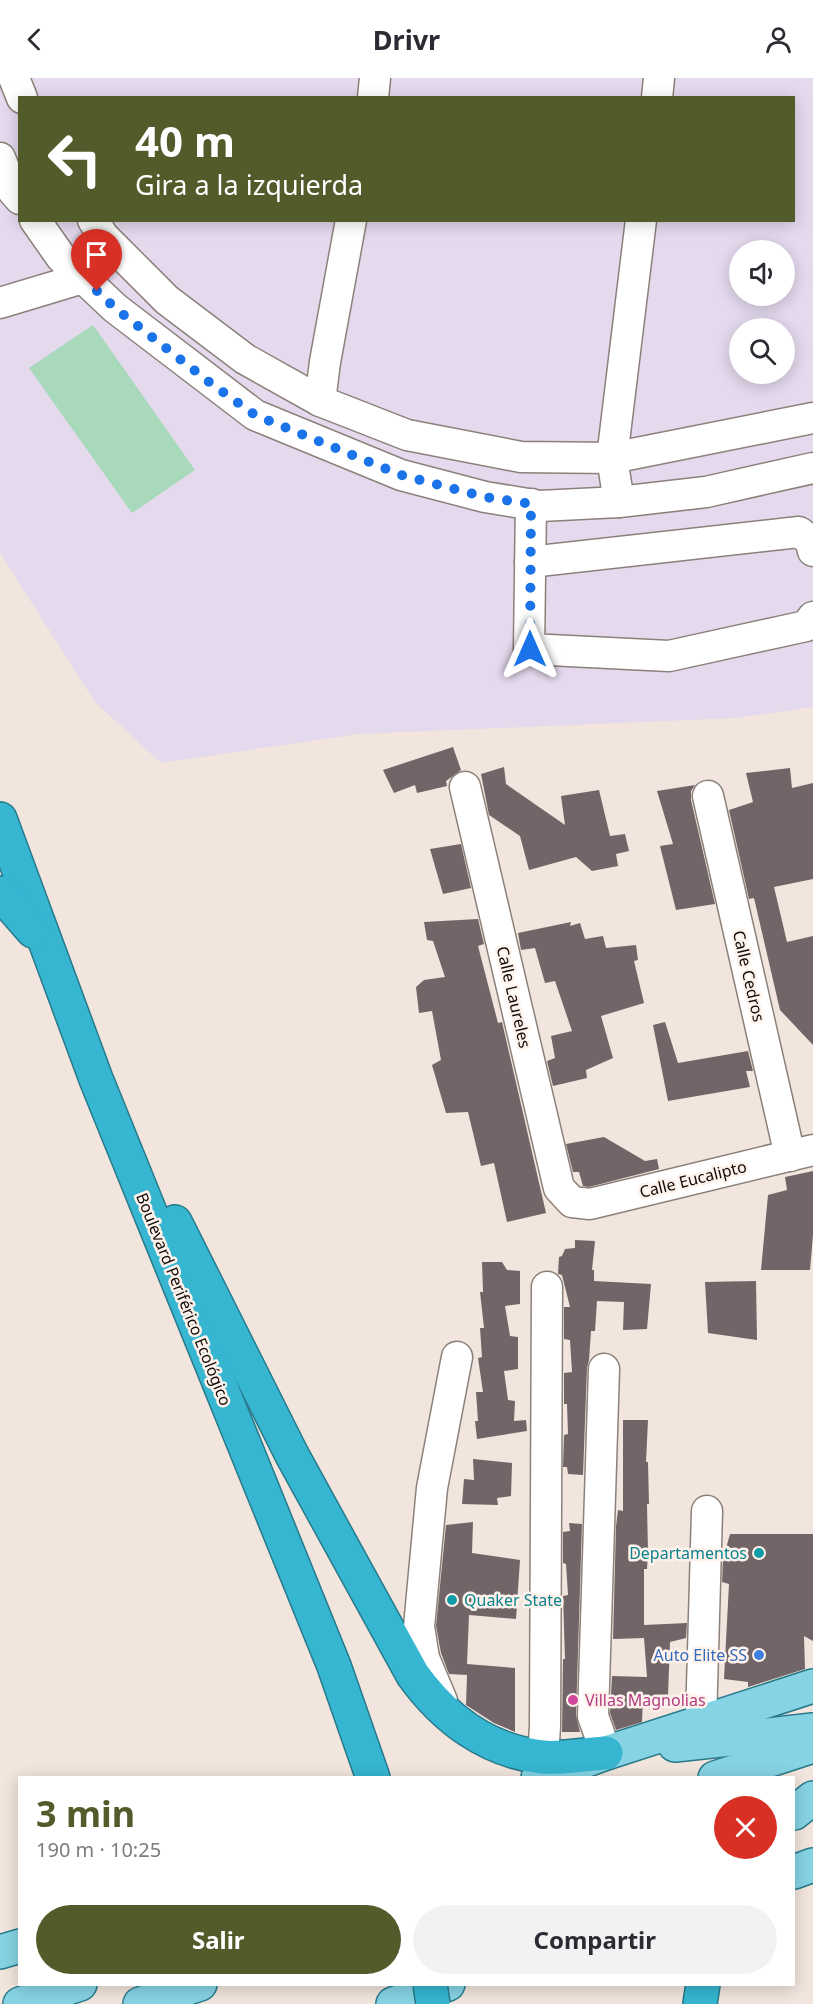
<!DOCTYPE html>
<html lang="es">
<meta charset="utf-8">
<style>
:root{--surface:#fff;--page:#f2f2f3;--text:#2b2b33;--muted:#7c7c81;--accent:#525b2a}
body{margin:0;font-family:"Noto Sans",sans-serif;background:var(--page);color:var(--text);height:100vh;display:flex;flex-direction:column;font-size:22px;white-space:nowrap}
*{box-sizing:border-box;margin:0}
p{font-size:20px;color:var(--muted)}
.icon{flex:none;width:33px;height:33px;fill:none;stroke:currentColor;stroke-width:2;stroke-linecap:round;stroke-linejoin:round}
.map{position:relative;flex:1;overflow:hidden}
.side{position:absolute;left:18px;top:1698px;width:777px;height:210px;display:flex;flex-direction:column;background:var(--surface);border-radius:0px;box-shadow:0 3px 15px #0003}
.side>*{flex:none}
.banner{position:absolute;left:18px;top:18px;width:777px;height:126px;border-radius:0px;box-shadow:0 3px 15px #0003;background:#525b2a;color:#fff;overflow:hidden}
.controls{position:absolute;left:729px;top:162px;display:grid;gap:12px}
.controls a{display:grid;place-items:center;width:66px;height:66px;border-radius:50%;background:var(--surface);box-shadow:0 3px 15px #0003;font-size:30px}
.pin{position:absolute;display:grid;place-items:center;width:51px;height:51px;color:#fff;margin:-62px -26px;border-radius:50% 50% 50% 0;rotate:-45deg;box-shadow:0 0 6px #0007}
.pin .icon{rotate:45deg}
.me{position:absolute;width:66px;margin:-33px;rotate:0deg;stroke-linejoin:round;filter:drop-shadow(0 0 4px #0008)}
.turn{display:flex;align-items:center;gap:21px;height:126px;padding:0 18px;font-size:27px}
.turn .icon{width:78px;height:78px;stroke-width:2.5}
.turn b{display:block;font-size:42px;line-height:51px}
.round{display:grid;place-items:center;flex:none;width:63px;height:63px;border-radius:32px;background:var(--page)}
.headline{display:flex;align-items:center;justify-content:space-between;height:102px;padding:0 18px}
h1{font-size:36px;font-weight:700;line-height:45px;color:var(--accent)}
.action{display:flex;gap:12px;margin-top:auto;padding:12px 18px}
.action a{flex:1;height:69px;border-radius:36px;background:var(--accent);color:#fff;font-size:24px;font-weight:700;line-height:69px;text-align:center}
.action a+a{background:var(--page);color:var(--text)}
header{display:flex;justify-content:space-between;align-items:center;height:78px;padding:0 18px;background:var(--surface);font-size:27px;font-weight:700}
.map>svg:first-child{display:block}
.education{fill:#e4d9ed;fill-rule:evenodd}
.green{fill:#a7d9ba}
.building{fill:#716568}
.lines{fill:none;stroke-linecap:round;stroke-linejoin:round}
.minor-casing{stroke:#8c817a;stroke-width:33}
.major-casing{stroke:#287a8b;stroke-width:36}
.highway-casing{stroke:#287a8b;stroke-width:36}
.minor{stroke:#fff;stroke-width:30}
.major{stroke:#86d3e3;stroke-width:33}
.highway{stroke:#36b6d1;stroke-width:33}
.highway-bridge-casing{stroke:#287a8b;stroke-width:36;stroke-linecap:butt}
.highway-bridge{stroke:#36b6d1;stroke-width:33}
.route{stroke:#1a73e8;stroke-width:10;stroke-dasharray:0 18}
.culture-dot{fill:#0f9aa8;stroke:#fff2ea;stroke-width:2}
.shop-dot{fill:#3f7fe0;stroke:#fff2ea;stroke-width:2}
.hotel-dot{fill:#d1479c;stroke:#fff2ea;stroke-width:2}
.labels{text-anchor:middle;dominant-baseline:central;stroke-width:5;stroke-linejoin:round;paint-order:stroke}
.street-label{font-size:16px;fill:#0f0b09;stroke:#fff2ea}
.culture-label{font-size:16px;fill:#0d838f;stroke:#fff2ea;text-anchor:end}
.shop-label{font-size:16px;fill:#366cbe;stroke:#fff2ea;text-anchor:end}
.hotel-label{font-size:16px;fill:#b23c85;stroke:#fff2ea;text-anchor:start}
</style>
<header><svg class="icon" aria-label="back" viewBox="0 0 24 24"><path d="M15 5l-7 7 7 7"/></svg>Drivr<svg class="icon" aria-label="person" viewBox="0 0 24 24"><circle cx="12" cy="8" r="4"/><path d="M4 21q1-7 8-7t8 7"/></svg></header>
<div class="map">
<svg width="813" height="1926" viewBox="0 0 813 1926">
<rect width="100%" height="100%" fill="#f1e5dd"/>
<path class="education" d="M0,0h813v629l-77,11 -378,16 -197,29 -66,-61 -95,-149zM20,20h774v122h-774zM740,172h44v46h-44zM740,250h44v46h-44z"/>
<polygon class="green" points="93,247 195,392 132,435 29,290"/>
<g class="building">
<polygon points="453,669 461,692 446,703 447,708 417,715 415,707 394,715 383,692"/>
<polygon points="504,689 506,706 565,747 561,718 599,712 610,758 625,756 629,773 616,776 618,788 592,793 576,779 529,792 520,758 489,737 481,696"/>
<polygon points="790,690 792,710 813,705 813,801 774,809 787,864 813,858 813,967 780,932 754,820 749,821 729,732 753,724 746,695"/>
<polygon points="695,707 691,713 691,722 715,826 676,832 660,768 673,766 657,713"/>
<polygon points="461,766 471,810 443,816 430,771"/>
<polygon points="478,841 484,866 478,868 498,945 502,944 546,1135 507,1144 494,1085 481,1088 468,1034 446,1035 432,987 441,982 432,933 419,935 416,909 424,902 445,899 433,863 427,862 424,844"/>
<polygon points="571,844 570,848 580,845 585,861 603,858 606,870 636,867 638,882 634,883 644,925 601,938 613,980 586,992 587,1000 553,1008 547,983 555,980 551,958 572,953 555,903 545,905 535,870 521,872 518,855"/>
<polygon points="665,944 678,985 748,973 753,993 746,993 750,1009 668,1023 653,947"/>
<polygon points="604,1059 645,1083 657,1081 659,1091 589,1109 583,1108 579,1094 573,1094 566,1066"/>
<polygon points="813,1093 813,1157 810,1192 761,1192 768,1117 787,1112 785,1099"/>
<polygon points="575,1162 595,1163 592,1192 594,1192 594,1203 651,1206 647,1251 623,1252 624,1224 597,1223 595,1253 591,1253 589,1282 587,1290 583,1397 568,1396 567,1389 563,1389 564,1357 568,1356 567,1326 564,1326 564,1295 572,1294 570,1262 564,1261 564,1229 570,1229 562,1197 558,1196 559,1179 562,1178 565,1171 575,1170"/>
<polygon points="482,1184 502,1184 507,1192 520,1193 520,1226 505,1228 510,1258 518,1259 518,1291 504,1293 508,1322 515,1323 514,1343 526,1342 527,1353 477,1361 475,1343 478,1343 476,1314 483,1314 478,1280 482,1279 480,1250 484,1250 480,1214 483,1214"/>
<polygon points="756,1203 757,1262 708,1255 705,1204"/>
<polygon points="623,1342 648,1342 646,1384 648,1384 649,1426 647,1426 648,1475 647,1491 644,1491 644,1547 687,1545 686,1560 670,1564 668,1617 643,1619 642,1644 616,1652 610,1635 612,1598 647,1599 644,1560 613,1561 616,1448 618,1432 623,1433"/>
<polygon points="473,1381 512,1385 511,1418 497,1420 498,1427 462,1426 464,1401 474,1402"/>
<polygon points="473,1444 472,1475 520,1482 516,1541 469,1537 467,1586 515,1590 515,1654 494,1645 466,1627 467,1597 449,1596 441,1575 436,1548 446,1447"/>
<polygon points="569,1445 582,1446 576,1637 580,1654 562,1654 563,1581 565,1581 563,1518 568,1517 566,1486 563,1485 563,1454 570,1453"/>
<polygon points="730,1456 813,1456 813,1563 804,1558 805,1591 748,1609 748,1604 724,1601 729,1506 722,1504 723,1481"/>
</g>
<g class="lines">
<defs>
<g id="minor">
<polyline points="14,0 22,20"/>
<polyline points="373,20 375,0"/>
<polyline points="657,20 659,0"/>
<polyline points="0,80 13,113 20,121"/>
<polyline points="35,142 61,179 115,230 255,337 401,397 485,419 540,428 619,424 706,414 813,390"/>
<polyline points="93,142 103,158 167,222 245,281 320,323 407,357 521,379 612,380 813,340"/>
<polyline points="0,225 83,200"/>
<polyline points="320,323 325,284 351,142"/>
<polyline points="619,424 612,380 641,142"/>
<polyline points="531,426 529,571 669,578 806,548 813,539"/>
<polyline points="530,484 799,454 810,462 813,473"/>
<polyline points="465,709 559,1110 572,1124 590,1126 813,1072"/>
<polyline points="708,718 790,1078"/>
<polyline points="604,1291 593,1638 606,1675"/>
<polyline points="441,1628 442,1623 424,1580 419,1549 432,1410 457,1279"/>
<polyline points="701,1644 707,1433"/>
<polyline points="543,1679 545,1648 547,1209"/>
</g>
<g id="major">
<polyline points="675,1667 813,1652"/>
<polyline points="538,1700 606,1675 813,1608"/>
<polyline points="715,1700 813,1668"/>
<polyline points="794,1735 813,1720"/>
<polyline points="794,1794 813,1787"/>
<polyline points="0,1874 20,1868"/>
<polyline points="20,1926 80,1906"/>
<polyline points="140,1926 200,1906"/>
<polyline points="393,1926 448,1906"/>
</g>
<g id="highway">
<polyline points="0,741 96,1001 334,1588 373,1700"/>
<polyline points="0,815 33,853"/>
<path d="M175,1144l117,233 121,220c31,43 74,76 129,82 20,2 44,-3 64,-4"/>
<polyline points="700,1926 703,1906"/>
</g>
</defs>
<use href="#minor" class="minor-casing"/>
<use href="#major" class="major-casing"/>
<use href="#highway" class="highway-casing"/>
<use href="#minor" class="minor"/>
<use href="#major" class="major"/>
<use href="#highway" class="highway"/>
<defs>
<polyline id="highway-bridge" points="430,1906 433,1926"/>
</defs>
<use href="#highway-bridge" class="highway-bridge-casing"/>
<use href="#highway-bridge" class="highway-bridge"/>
</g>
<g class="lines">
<polyline class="route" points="97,213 115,230 213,307 255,337 401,397 485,419 531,426 530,571"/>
</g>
<g class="culture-dot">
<circle cx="759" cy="1475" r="6"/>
<circle cx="452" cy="1522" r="6"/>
</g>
<circle class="shop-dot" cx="759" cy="1577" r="6"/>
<circle class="hotel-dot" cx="573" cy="1622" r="6"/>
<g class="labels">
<g class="street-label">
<text transform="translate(749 898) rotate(77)">Calle Cedros</text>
<text transform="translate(514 919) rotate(77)">Calle Laureles</text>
<text transform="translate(693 1101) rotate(-14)">Calle Eucalipto</text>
<text transform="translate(184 1221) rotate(68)">Boulevard Periférico Ecológico</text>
</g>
<g class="culture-label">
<text x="747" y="1475">Departamentos</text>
<text x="464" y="1522" text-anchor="start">Quaker State</text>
</g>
<g class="shop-label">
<text x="747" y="1577">Auto Elite SS</text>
</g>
<g class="hotel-label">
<text x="585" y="1622">Villas Magnolias</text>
</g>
</g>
</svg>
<div class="controls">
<a><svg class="icon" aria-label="sound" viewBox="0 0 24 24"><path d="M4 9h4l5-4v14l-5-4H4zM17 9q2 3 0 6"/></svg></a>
<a><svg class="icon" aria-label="search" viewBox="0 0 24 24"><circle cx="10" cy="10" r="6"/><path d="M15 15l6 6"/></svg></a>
</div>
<div class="pin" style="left:97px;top:213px;background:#d93025"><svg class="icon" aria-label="arrive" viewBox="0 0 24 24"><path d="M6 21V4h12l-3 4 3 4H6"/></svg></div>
<svg class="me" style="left:530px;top:571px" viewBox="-20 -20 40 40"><path d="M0-17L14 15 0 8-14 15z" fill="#1a73e8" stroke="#fff" stroke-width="4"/></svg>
<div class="banner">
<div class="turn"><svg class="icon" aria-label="left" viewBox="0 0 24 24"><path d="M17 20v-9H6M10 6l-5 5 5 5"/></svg><div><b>40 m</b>Gira a la izquierda</div></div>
</div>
<section class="side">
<div class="headline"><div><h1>3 min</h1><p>190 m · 10:25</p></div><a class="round" style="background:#d93025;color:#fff"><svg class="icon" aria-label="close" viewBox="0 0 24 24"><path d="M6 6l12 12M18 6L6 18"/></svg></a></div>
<div class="action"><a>Salir</a><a>Compartir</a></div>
</section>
</div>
